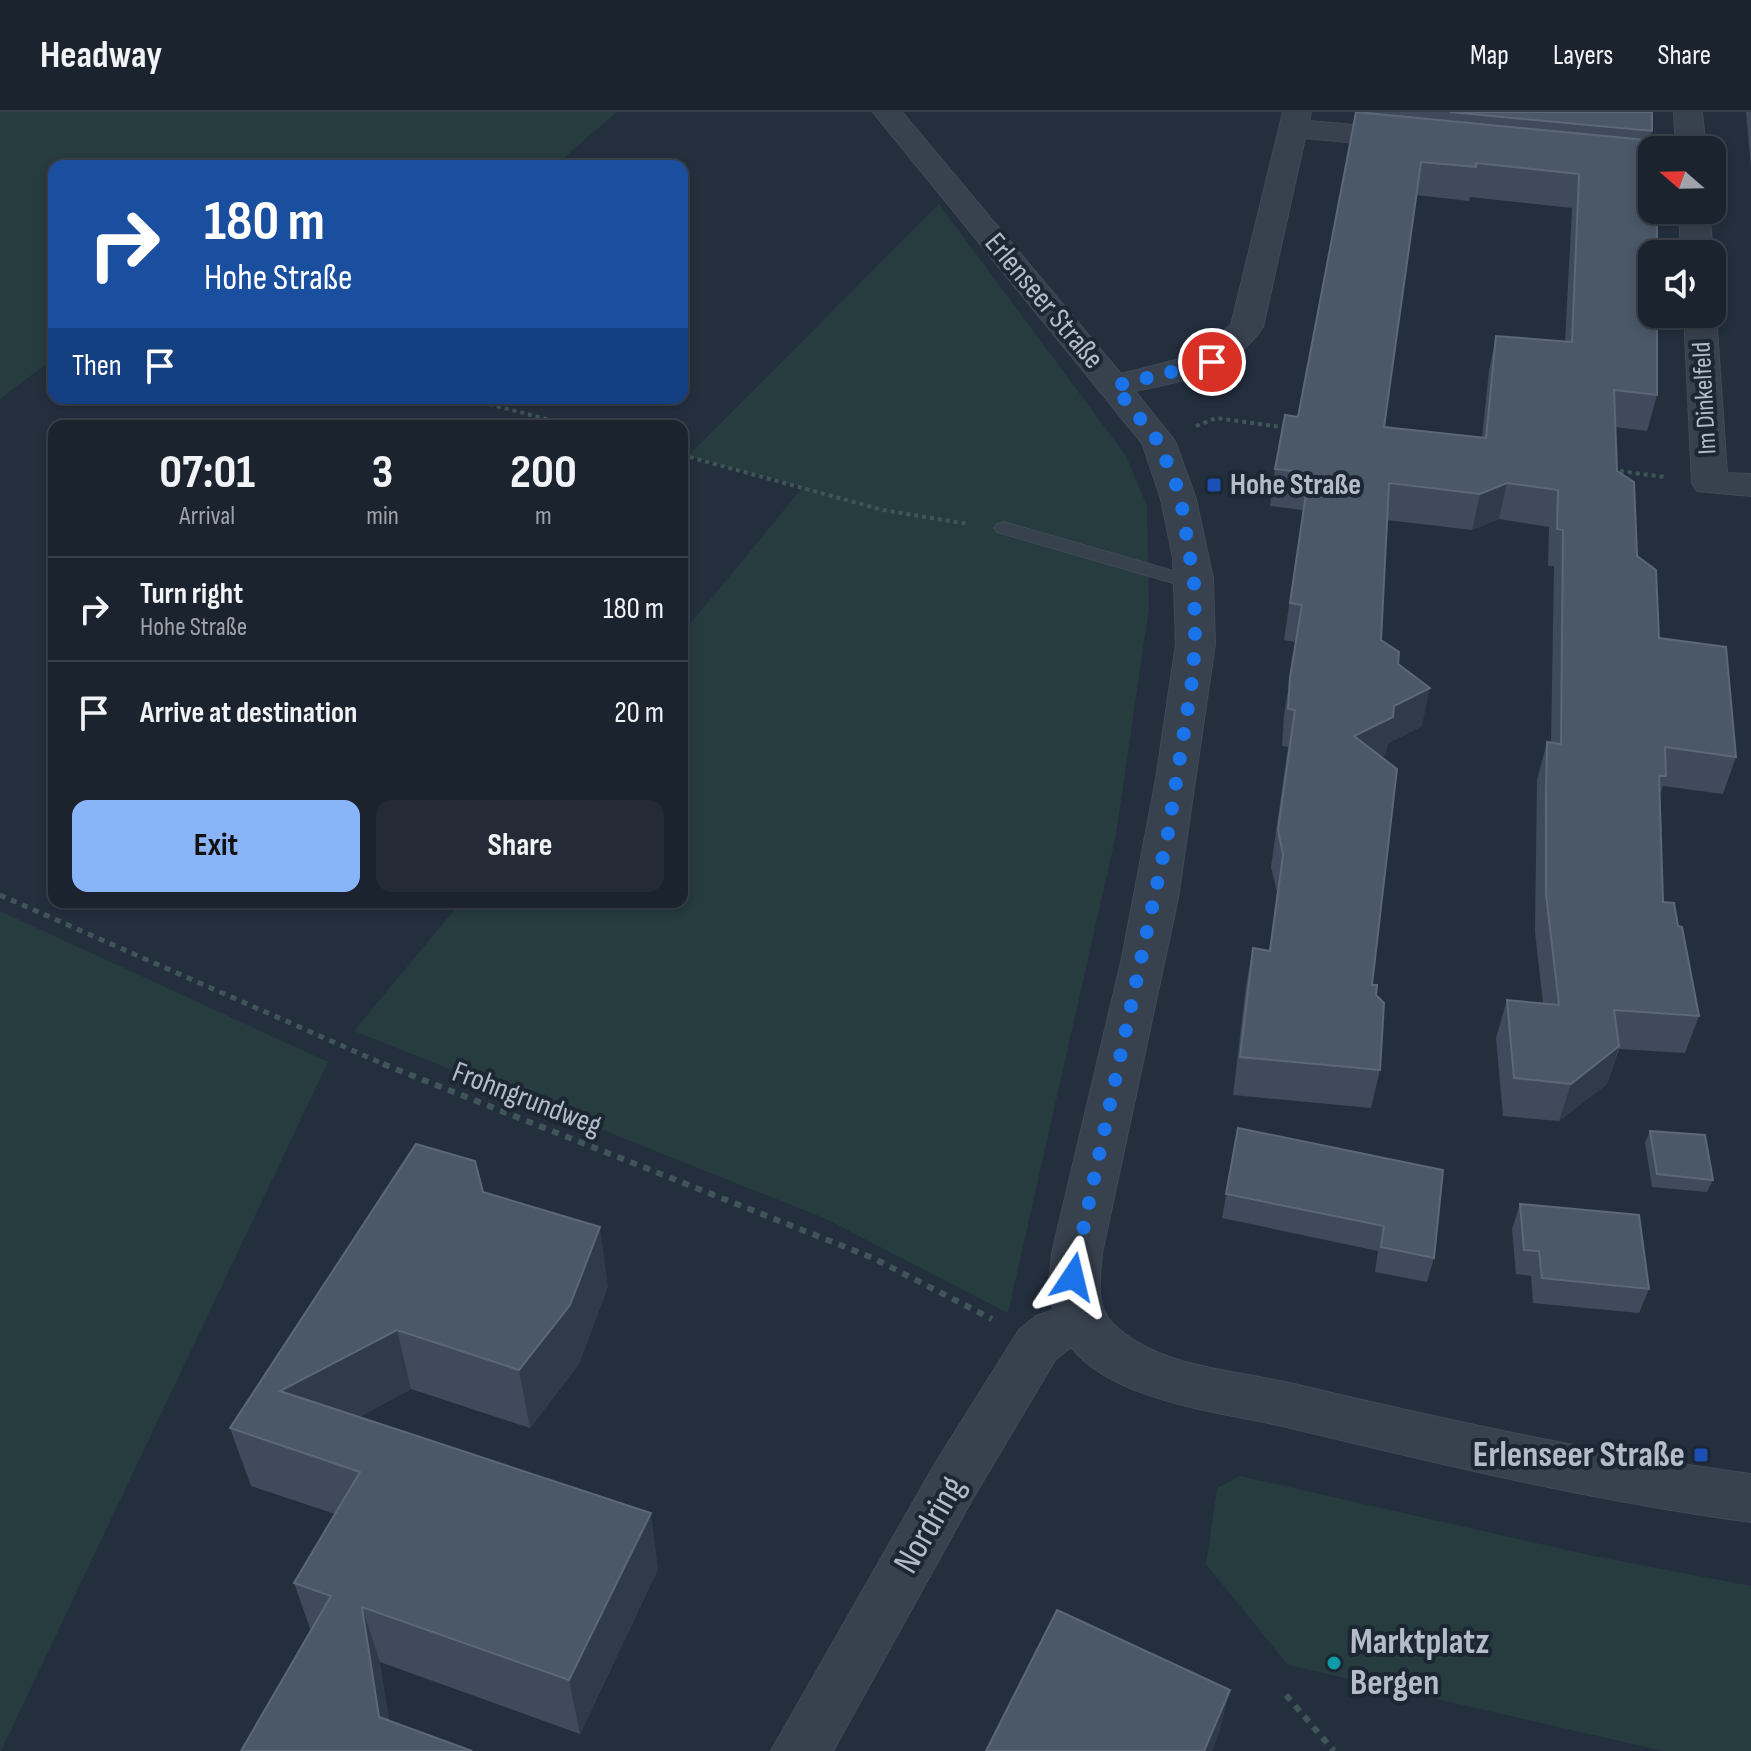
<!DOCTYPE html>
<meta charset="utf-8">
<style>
:root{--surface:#1b232e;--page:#242b36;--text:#f1f3f6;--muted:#a0a4aa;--line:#39404a;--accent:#8ab4f8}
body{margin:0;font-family:"Sofia Sans Condensed",sans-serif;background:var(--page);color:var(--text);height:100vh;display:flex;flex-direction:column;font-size:30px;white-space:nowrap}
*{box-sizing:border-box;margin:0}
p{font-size:26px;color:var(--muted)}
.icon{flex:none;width:44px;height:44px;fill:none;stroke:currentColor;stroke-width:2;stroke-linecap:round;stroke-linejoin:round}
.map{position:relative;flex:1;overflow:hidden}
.drawer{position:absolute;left:48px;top:308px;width:640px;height:488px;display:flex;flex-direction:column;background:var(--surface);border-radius:16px;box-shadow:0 4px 12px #0003,0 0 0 2px var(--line)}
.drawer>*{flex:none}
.hud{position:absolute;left:48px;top:48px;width:640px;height:244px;border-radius:16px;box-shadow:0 4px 12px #0003,0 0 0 2px var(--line);background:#1a4fa0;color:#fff;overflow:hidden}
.needle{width:52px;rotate:290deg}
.fabs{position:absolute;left:1638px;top:24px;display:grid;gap:16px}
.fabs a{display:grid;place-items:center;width:88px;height:88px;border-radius:16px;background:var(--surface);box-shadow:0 4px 12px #0003,0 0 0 2px var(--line);font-size:40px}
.pin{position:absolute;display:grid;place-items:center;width:68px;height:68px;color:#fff;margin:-34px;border:4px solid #fff;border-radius:50%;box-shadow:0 2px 8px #0007}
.me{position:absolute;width:88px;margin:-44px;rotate:10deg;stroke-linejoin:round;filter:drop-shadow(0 0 6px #0008)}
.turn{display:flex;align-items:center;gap:28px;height:168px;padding:0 24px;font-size:36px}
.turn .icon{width:104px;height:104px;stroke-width:2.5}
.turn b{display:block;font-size:56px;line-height:68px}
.then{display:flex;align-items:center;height:76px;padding:0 24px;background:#0003;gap:16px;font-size:30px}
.eta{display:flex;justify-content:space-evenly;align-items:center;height:136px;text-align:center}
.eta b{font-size:48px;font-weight:700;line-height:56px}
.cta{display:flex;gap:16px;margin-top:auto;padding:16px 24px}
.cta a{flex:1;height:92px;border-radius:16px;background:var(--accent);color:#111;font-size:32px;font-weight:700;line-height:92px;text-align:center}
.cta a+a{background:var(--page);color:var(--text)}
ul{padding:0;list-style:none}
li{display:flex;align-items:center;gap:24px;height:104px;padding:0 24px;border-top:2px solid var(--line)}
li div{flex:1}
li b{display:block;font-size:30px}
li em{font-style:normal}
header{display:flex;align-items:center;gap:48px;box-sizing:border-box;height:112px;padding:0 40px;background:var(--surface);border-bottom:2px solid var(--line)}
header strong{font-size:38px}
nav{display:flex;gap:44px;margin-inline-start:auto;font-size:28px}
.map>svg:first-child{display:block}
.green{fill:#263c3f}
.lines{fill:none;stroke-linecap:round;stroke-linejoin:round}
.service-casing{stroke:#414a57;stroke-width:2}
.minor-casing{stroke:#414a57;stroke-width:2}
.path-far2{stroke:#3f5557;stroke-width:4;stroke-dasharray:4 4;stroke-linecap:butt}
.path-far1{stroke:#3f5557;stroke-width:5;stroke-dasharray:6 6;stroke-linecap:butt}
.path{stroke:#3f5557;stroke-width:6;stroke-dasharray:7 7;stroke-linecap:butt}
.service{fill:#38414e;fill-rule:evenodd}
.minor{fill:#38414e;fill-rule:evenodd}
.wall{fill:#3f4b5c;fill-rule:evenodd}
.shaded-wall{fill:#2f3b4b}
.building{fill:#4b5868;stroke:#5c6777;stroke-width:2;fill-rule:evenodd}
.route{stroke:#1a73e8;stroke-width:14;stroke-dasharray:0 25.2}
.transit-dot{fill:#1a4fb4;stroke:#1d2633;stroke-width:3}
.culture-dot{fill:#0f9aa8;stroke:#1d2633;stroke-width:3}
.labels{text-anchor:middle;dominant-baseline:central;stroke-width:8;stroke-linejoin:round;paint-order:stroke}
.far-street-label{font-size:26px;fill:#b4bcc9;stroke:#1d2633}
.street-label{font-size:30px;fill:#b4bcc9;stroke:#1d2633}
.poi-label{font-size:30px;font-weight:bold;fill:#b4bcc9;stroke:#1d2633;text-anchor:start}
.near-poi-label{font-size:36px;font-weight:bold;fill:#b4bcc9;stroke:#1d2633;text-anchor:end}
.near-street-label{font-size:36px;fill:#b4bcc9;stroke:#1d2633}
</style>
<header>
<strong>Headway</strong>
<nav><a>Map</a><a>Layers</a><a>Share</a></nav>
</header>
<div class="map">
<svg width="1751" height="1639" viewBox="0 0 1751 1639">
<rect width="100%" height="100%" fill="#242f3e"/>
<g class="green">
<polygon points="0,0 617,0 554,54 54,54 54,246 0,287"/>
<polygon points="939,92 1126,344 1147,394 1149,496 1116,723 1008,1201 824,1106 354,919 461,790 682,790 682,522 803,375 688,344"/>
<polygon points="0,799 328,950 1,1639 0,1639"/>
<polygon points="1240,1364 1593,1444 1751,1474 1751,1639 1663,1639 1288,1553 1206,1452 1217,1376"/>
</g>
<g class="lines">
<defs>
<polygon id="service" points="1004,410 1201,467 1204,471 1194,477 997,420 994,416 997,412"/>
<g id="minor">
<path d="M873,0h29l219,262 71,-18 39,-31 52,-213h28l-2,9 101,9 10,3 4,6 -4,6 -10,3 -105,-10 -42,189c-31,45 -77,54 -128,64l40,50 21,58 17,79 2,66 -37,254 -76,355c-2,22 -7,52 10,70 45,45 123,47 182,61 151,36 302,69 457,90v48c-156,-21 -307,-57 -460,-94 -66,-16 -175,-25 -220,-81l-16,13 -82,138 -140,253h-62l164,-287 84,-134 17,-14 17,-6 -4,-23 3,-34 70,-295 34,-179 20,-135 -3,-86 -12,-59 -19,-56z"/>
<polygon points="1674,0 1702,0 1706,38 1676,38"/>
<polygon points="1679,98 1709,98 1713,142 1712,143 1681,142"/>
<polygon points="1712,196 1716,202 1727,361 1751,362 1751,384 1697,379 1692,371 1684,202 1712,202"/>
</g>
</defs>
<use href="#service" class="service-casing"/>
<use href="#minor" class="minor-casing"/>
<g class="path-far2">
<polyline points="466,286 573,314"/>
<polyline points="1196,314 1216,306 1288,316"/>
<polyline points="682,343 883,398 968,412"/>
<polyline points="1612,358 1665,365"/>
</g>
<polyline class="path-far1" points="0,783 388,954"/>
<g class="path">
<polyline points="383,952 873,1146 992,1207"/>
<polyline points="1286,1583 1334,1639"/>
</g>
<use href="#service" class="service"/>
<use href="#minor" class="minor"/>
</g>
<g class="wall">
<path d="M1356,0h296v19l-2,10 7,254 -10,36 -32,-4 2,44 42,167 77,119 -13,37 -60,-8 -3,8 3,108 15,24 21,90 -14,37 -66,-4 -12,35 -48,37 -56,-5 -7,-78 11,-38 36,3 -8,-71 2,-152 10,-38 4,1 3,-177h-6l1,-39 -50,-8 -27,11 -85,-10 -6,120 17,24 24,62 -34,17 -3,12 -4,2 -9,228 4,10 4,75 -9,38 -138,-13 13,-109 7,-38 16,2 8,-58 -6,-25 17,-120 -6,-1 2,-31 12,-73 -12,-2 19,-130 -33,-4 5,-37 23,-52zM1416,83l53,6 1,-4 102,11 -7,134 -69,-6 -7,35 -7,67 -98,-11z"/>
<polygon points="1746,0 1751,0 1751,56"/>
<polygon points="1238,1016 1434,1146 1427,1170 1375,1160 1378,1139 1222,1106"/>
<polygon points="1650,1019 1713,1068 1707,1080 1652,1075 1645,1031"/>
<polygon points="483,1080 608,1174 579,1252 530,1316 411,1277 359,1305 658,1457 580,1622 380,1550 241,1639 311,1519 294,1471 335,1402 251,1374 230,1316"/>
<polygon points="1520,1092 1649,1177 1639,1201 1533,1191 1531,1164 1516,1162 1512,1117"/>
</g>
<g class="shaded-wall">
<polygon points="1507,371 1499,407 1472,418 1480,382"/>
<polygon points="1430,576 1422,614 1388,631 1385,643 1347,661 1354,624 1394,594"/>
<polygon points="1619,934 1607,972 1559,1009 1571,972"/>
<polygon points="600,1115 608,1174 579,1252 530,1316 519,1258"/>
<polygon points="397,1218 411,1277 298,1337 280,1279"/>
<polygon points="651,1401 658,1457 580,1622 569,1568"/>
<polygon points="362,1495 380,1550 394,1639 379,1605"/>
<polygon points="1230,1578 1220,1619 1212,1639 1204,1639"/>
</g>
<g class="building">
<path d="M1356,0l300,29v9h-4v60h5v44h-5v60h5v81l-43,-5 3,81 17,11 3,74 19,14 3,68 67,9 10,110 -71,-10 1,29h-7l4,126 11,1 4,23 4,1 17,89 -85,-6 5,36 -48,38 -57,-6 -7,-78 52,5 -13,-111v-102l1,-50 14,2 2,-214 -6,-1 1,-39 -51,-7 -27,11 -91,-11 -8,157 18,12 -1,12 32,24 -36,18 -1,11 -39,19 43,33 -25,216h5l-1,10 8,8 -4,67 -140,-13 13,-109 17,3 13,-96 -5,-25 17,-120 -7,-1 2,-32 12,-72 -12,-2 19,-130 -34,-4 10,-54 13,2zM1421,50l55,5v-4l103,11 -7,168 -76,-6 -10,102 -102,-11z"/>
<polygon points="1450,0 1652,0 1652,19"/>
<polygon points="1238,1016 1443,1058 1434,1146 1381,1135 1384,1114 1226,1082"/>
<polygon points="1650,1019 1705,1023 1713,1068 1657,1062"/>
<polygon points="416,1032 475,1049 483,1080 600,1115 570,1193 519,1258 397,1218 280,1279 651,1401 569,1568 362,1495 379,1605 472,1639 241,1639 331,1484 294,1471 360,1360 230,1316"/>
<polygon points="1520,1092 1639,1103 1649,1177 1542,1166 1539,1139 1524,1138"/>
<polygon points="1057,1498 1230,1578 1204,1639 986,1639"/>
</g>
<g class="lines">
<polyline class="route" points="1073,1165 1168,721 1193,563 1195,523 1194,471 1180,382 1158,329 1114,274 1212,250"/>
</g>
<g class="transit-dot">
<rect x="1206" y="365" width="16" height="16" rx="4"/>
<rect x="1693" y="1335" width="16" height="16" rx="4"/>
</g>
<circle class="culture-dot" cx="1334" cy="1551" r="8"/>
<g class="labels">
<g class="far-street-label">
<text transform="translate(1705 286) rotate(-93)">Im Dinkelfeld</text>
</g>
<g class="street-label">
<text transform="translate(1044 189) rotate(50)">Erlenseer Straße</text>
<text transform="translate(527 987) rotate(21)">Frohngrundweg</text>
</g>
<g class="poi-label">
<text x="1230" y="373">Hohe Straße</text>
</g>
<g class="near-poi-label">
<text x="1685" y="1343">Erlenseer Straße</text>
<text x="1350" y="1530" text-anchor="start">Marktplatz<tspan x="1350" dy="41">Bergen</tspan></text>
</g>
<g class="near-street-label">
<text transform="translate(930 1413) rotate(-60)">Nordring</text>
</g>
</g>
</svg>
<div class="fabs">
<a><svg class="needle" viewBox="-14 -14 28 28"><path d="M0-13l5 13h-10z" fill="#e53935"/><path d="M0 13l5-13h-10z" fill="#a0a4aa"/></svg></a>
<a><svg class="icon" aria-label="sound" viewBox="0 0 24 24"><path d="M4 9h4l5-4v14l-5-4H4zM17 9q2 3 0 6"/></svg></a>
</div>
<div class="pin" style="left:1212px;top:250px;background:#d93025"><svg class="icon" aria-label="arrive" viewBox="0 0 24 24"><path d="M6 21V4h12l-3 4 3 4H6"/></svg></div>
<svg class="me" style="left:1073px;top:1165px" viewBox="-20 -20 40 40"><path d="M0-17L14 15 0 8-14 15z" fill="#1a73e8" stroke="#fff" stroke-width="4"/></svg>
<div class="hud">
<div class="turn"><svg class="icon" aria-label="right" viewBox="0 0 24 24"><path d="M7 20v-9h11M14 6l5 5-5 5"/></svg><div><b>180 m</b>Hohe Straße</div></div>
<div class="then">Then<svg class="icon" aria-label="arrive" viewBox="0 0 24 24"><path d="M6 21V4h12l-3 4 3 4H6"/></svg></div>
</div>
<section class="drawer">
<div class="eta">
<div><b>07:01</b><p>Arrival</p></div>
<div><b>3</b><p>min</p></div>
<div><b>200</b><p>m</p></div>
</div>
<ul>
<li><svg class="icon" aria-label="right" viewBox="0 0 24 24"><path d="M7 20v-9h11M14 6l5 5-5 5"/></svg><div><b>Turn right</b><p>Hohe Straße</p></div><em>180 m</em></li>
<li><svg class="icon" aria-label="arrive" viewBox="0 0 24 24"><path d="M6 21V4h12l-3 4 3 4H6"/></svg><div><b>Arrive at destination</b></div><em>20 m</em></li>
</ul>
<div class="cta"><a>Exit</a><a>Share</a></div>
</section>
</div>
